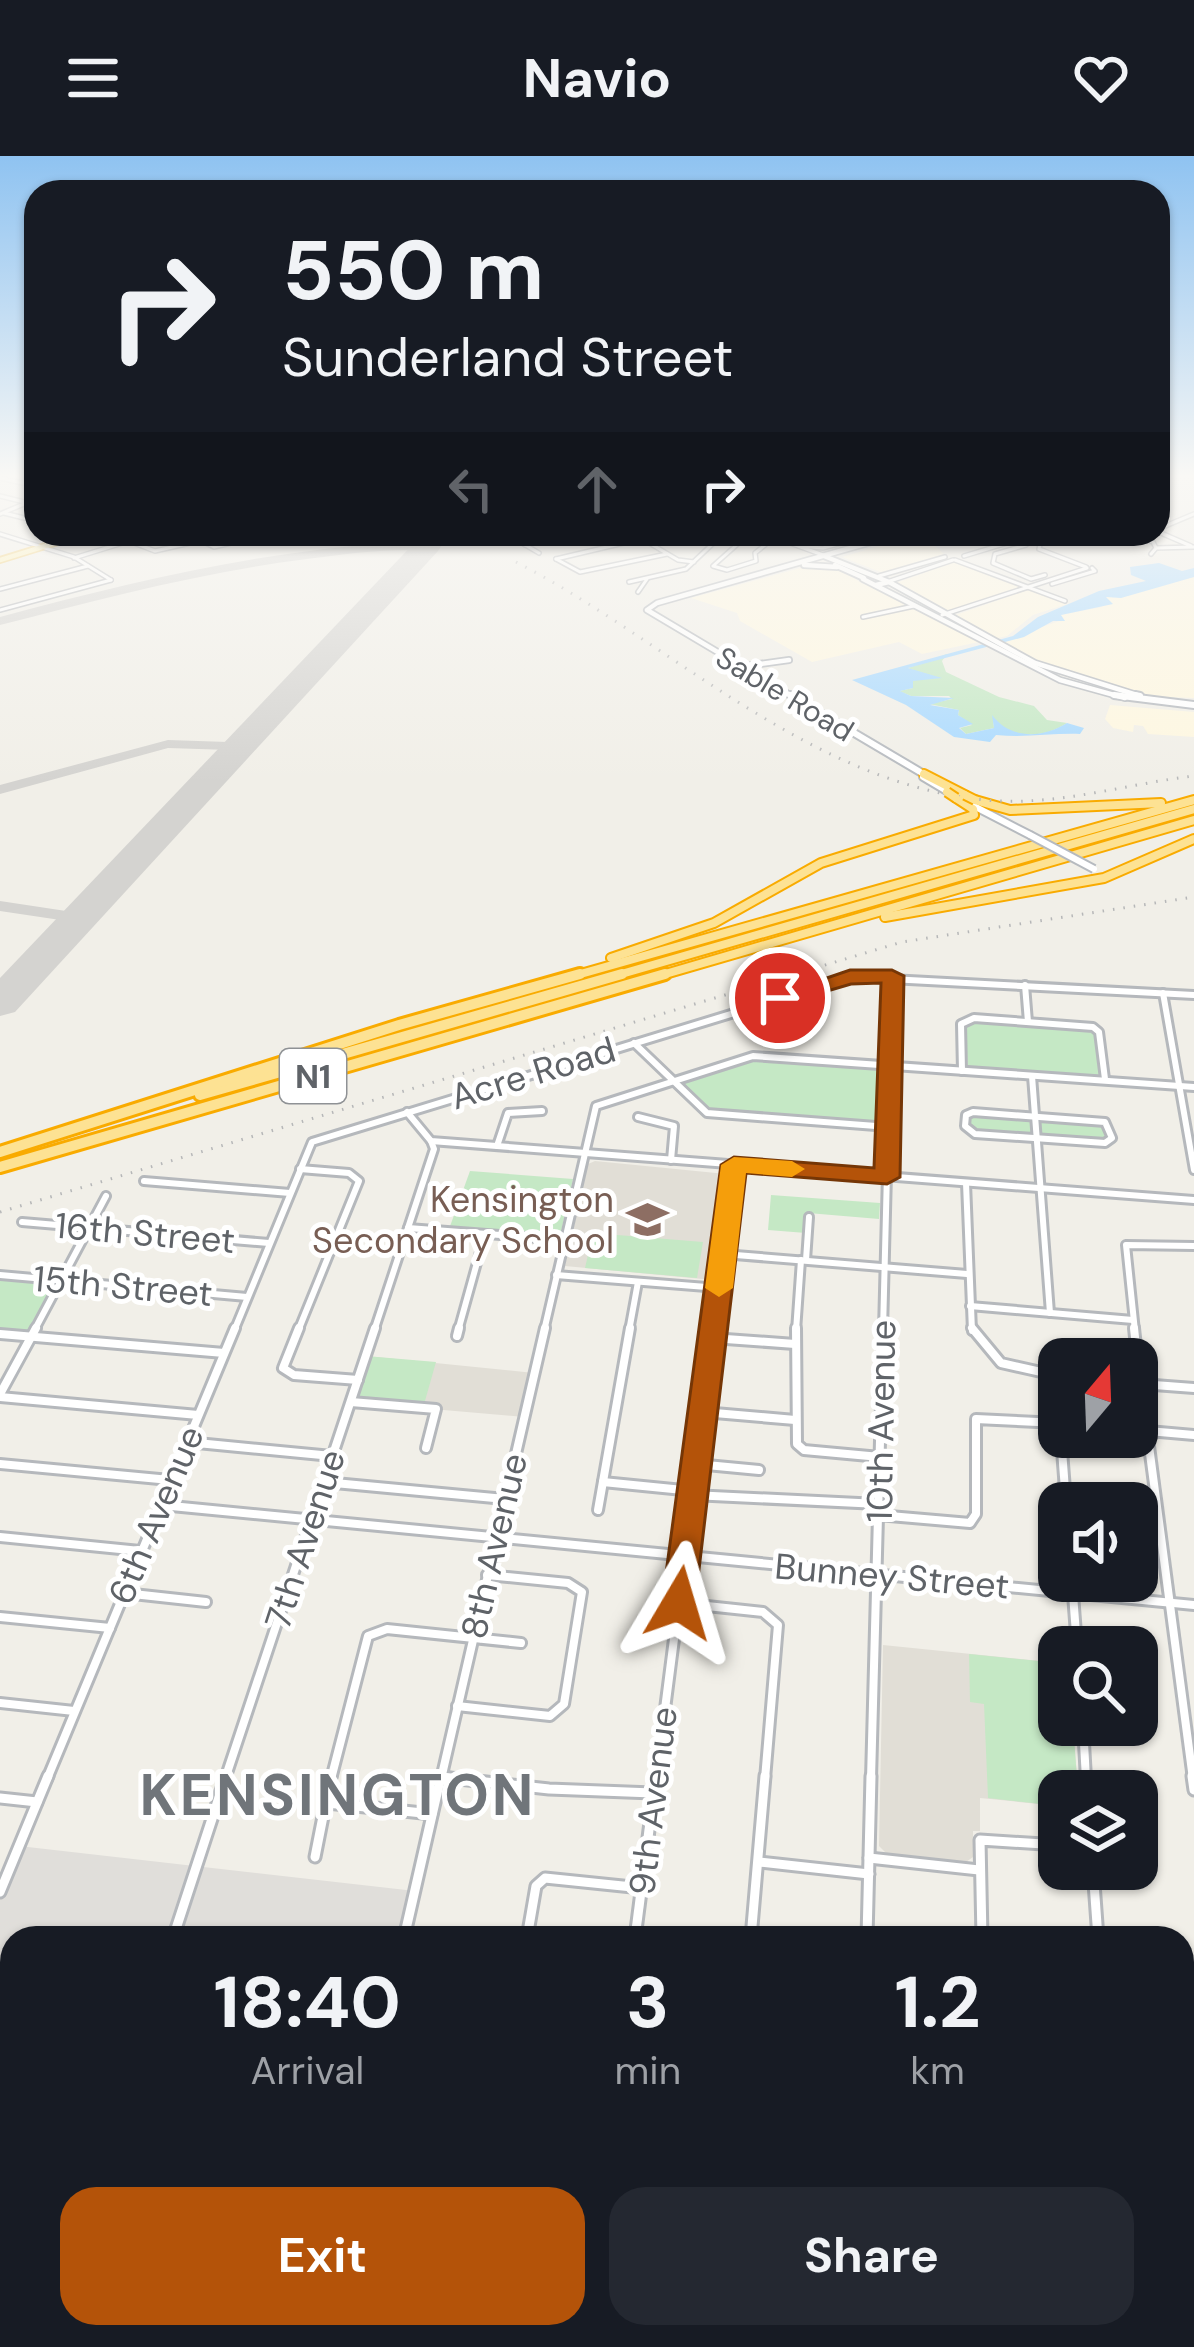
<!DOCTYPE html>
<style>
:root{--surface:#171b24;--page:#242831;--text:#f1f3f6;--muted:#9ea1a6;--accent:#b45309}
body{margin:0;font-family:"DM Sans",sans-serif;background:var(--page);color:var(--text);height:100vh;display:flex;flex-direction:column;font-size:45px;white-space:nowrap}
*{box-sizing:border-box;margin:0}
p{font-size:39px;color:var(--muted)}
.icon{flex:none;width:66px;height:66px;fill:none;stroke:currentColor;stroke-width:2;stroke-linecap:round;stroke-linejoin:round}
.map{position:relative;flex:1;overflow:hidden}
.side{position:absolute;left:0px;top:1770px;width:1194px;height:423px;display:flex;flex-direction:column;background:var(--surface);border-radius:36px 36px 0 0;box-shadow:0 3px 9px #0004}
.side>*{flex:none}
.banner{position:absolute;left:24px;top:24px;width:1146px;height:366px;border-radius:36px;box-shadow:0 3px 9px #0004;background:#171b24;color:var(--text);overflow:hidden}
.needle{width:78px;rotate:19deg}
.controls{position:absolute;left:1038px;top:1182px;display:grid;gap:24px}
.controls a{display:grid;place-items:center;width:120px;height:120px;border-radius:24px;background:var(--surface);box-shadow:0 3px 9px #0004;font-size:60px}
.pin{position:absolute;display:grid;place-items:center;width:102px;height:102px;color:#fff;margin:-51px;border:6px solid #fff;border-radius:50%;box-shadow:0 3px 12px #0007}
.me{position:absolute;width:132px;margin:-66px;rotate:7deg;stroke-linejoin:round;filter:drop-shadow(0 0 9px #0008)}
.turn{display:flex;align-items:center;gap:42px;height:252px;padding:0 60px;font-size:54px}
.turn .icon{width:156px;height:156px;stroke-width:2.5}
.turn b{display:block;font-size:84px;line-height:102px}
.lanes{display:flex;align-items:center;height:114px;padding:0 60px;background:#0003;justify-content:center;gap:60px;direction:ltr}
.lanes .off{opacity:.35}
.eta{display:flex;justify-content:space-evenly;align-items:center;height:204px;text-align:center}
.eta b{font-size:72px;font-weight:700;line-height:84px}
.action{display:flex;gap:24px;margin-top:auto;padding:24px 60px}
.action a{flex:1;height:138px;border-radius:36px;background:var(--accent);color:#fff;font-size:48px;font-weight:700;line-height:138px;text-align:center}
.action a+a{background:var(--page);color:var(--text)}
header{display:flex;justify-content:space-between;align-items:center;height:156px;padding:0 60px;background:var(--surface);font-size:54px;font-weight:700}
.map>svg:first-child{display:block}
.commercial{fill:#fef7e0}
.industrial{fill:#e0deda}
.education{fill:#e1ded6}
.green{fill:#c5e8c5}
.water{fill:#aadaff}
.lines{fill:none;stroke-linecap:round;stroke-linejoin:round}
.taxiway{fill:#d4d3d0;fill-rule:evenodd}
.runway{fill:#d4d3d0;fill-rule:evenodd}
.street-far3-casing{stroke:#b5b8bc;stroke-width:6}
.street-far2-casing{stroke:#b5b8bc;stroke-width:12}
.street-far1-casing{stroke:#b5b8bc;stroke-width:14}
.street-casing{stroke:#b5b8bc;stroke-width:15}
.secondary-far1-casing{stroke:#b6babf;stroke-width:8}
.secondary-casing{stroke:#b6babf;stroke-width:10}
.primary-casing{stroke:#f2c960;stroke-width:8}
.highway-far1-casing{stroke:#f9ab00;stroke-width:12}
.highway-casing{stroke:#f9ab00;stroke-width:16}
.street-far3{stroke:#fff;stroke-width:3}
.street-far2{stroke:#fff;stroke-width:6}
.street-far1{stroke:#fff;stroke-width:8}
.street{stroke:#fff;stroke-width:9}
.secondary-far1{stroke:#fff;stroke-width:4.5}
.secondary{stroke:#fff;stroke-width:6}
.primary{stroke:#fff2af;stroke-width:4.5}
.highway-far1{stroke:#fde293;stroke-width:8}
.highway{stroke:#fde293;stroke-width:10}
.rail{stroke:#b6b7b8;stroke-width:3;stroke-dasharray:1.5 9;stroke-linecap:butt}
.secondary-bridge-casing{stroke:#b6babf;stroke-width:10;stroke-linecap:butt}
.highway-bridge-casing{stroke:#f9ab00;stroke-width:12;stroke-linecap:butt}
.secondary-bridge{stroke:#fff;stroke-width:6}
.highway-bridge{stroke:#fde293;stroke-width:8}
.route{fill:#b45309;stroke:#753606;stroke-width:3}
.slow{fill:#f59e0b}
.labels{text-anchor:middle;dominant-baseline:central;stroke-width:10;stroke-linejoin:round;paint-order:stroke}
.far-street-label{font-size:30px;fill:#5f6368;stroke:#fff}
.shield{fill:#fff;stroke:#8f9295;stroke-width:3}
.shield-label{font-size:33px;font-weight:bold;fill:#5f6368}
.street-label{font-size:36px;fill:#5f6368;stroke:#fff}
.education-label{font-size:36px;fill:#785e54;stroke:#fff;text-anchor:end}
.near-district-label{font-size:57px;font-weight:bold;letter-spacing:3px;fill:#70757a;stroke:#fff}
</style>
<header><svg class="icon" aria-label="menu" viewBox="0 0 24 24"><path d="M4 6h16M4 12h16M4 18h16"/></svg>Navio<svg class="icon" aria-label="heart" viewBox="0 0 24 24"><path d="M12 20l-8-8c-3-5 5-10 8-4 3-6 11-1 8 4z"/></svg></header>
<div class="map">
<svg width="1194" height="2191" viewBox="0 0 1194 2191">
<rect width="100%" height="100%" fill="#f1efe8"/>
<g class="commercial">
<polygon points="916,379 940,387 935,390 944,398 883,417 842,401"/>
<polygon points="954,406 993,418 1023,431 951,455 941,454 896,427"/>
<polygon points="815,408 834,409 863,428 885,433 979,486 922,498 899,486 812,506 740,465 737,457 691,442"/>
<polygon points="1194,421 1194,542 1141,540 1095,528 1046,511 999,486 1062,464 1061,459 1102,451 1105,441"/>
<polygon points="1030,433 1067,448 1033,459 1007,480 993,483 953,460"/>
<polygon points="1110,549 1194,556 1194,581 1148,578 1143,570 1134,569 1133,576 1113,572 1105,563"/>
</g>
<polygon class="industrial" points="19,1690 415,1735 404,1782 12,1782 12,2181 1013,2181 1089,2191 0,2191 0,1736"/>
<g class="education">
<polygon points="595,1005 726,1018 713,1124 565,1110 588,1008"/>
<polygon points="366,1200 534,1217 524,1261 351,1246"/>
<polygon points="883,1489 1059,1507 1059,1569 1073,1569 1078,1635 1059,1635 1059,1650 980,1642 980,1675 973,1675 973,1701 966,1706 886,1697 879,1690"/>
<polygon points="53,2181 299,2181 293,2191 90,2191 52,2186"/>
</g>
<g class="green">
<path d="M947,498l-5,7 4,11 53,25 35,9 13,14 20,3c-22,15 -54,17 -74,-4l1,9 -28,6 -6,-6 12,-3 -14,-10 1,-5 -30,-6 23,-5 -3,-3h-38l-12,-5 14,-3v-7l14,-5 -19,-8z"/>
<polygon points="973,864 1091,873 1096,876 1101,920 968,912 965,868"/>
<polygon points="751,902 885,913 886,964 876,968 708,955 680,928"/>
<polygon points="973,956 1109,969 1112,982 979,978 967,974 966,959"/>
<polygon points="470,1015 573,1023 560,1080 449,1073"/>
<polygon points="771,1039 880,1047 879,1063 808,1057 806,1077 768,1074"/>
<polygon points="593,1077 703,1086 697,1122 585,1112"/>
<polygon points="0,1121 53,1128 28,1176 0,1175"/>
<polygon points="366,1200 436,1206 423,1252 351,1246"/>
<polygon points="969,1498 1059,1507 1059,1569 1073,1569 1078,1635 1059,1635 1059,1650 988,1642 984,1548 970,1546"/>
</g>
<path class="water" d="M1159,407l23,8 12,-3v9l-73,21 -15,-1 7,7 -52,11 4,6h-12l-29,16 -116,31 34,10 -29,3v7l-13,3 11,5 43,2 -24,7 29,5 -1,5 15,9 -14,4 7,6 28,-6 -2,-13c18,24 49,24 75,8l17,5 -4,6c-28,-1 -54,4 -84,1l-6,7 -36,-5 -48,-32 -54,-25 161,-44 25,-19 61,-26 47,-10 -15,-6 -1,-8z"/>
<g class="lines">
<g class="taxiway">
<path d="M388,387h38l6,4 -6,4c-40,-3 -80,3 -119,8 -105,13 -206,40 -307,66v-8c127,-34 256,-65 388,-74z"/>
<polygon points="246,580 251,581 251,587 230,594 168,592 0,638 0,629 168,584 228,586"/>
<polygon points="0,745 66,755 88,748 96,753 67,765 0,755"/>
</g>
<polygon class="runway" points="428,380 442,389 438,395 15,856 0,860 0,822 418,383"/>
<defs>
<g id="street-far3">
<polyline points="0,322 36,330"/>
<polyline points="0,340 36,349"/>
<polyline points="4,357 36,365"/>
<polyline points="0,358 36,343"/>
<polyline points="1158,373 1194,358"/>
<polyline points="1161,377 1191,390"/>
<polyline points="0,378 74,401 111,424"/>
<polyline points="188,378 214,391 270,378"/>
<polyline points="634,378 678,404 694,406"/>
<polyline points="1056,378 1041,384 1039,393 1086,411"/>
<polyline points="1130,378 1153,386 1156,392 1151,398"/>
<polyline points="510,380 539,397"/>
<polyline points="525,389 577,378"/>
<polyline points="765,389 755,397 756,405 727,414 713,410 741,385 790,387 823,399"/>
<polyline points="1026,389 995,398 993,407 1031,423 1045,419"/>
<polyline points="799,390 823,392 874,378"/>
<polyline points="1156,392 1194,391"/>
<polyline points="964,400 1037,378"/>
<polyline points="74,402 129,385 155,395 199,385"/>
<polyline points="556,403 580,416 667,398"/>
<polyline points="556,403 662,378"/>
<polyline points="955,404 1065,445"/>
<polyline points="879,420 945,401"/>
<polyline points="890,425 953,404"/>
<polyline points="629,426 686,413 723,378"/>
<polyline points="1052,428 1095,415 1092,412"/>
<polyline points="0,433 88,410"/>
<polyline points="638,436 647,423"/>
<polyline points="0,454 111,424"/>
<polyline points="942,459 1087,412"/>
<polyline points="863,461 914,450"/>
</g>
<g id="street-far2">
<polyline points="1025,829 1028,866"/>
<polyline points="1163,837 1194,1014"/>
<polyline points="750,851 765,860 813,862 818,842 809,834"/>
<polyline points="634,887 707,957 889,971"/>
<polyline points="962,915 961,868 974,862 1093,871 1099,876 1105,923"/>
<polyline points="1032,920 1050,1157"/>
<polyline points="407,956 431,985 1194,1044"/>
<polygon points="973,956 1105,966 1112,982 1105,987 975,978 965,970 966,959"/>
<polyline points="638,961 674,970 671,1004"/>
<polyline points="497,990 508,957 542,955"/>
<polyline points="144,1025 290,1037"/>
<polyline points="966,1027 972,1175"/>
<polyline points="22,1066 269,1087"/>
<polyline points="408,1072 564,1084"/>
<polyline points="723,1098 967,1118"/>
<polyline points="806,1104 809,1061"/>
<polyline points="0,1119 247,1141"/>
<polyline points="556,1119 719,1132"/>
<polyline points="970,1150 1133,1164"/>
<polyline points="34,1175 106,1040"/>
<polyline points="234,1175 312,986 852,821 1194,839"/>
<polyline points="298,1175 359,1025 349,1017 300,1013"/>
<polyline points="374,1175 434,993 431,985"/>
<polyline points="458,1175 485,1078"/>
<polyline points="544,1175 596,950 753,900 1194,931"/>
<polyline points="629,1175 638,1126"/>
<polyline points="714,1175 735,1009"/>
<polyline points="796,1175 801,1104"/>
<polyline points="883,1175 892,820"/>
<polyline points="1135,1175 1126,1089 1194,1090"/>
</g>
<g id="street-far1">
<polyline points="299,1172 283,1212 294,1219 358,1224"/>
<polyline points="796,1172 797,1288 804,1294 880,1301"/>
<polyline points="972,1172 1001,1207 1059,1220"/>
<polyline points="1134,1172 1140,1228"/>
<polyline points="0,1178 224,1197"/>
<polyline points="457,1180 459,1172"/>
<polyline points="712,1182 795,1188"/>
<polyline points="1057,1220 1059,1251"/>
<polyline points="1141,1228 1194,1232"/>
<polyline points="0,1238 36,1172"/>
<polyline points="0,1241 198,1259"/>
<polyline points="351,1246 436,1253 426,1292"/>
<polyline points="703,1256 795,1264"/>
<polyline points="1137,1274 1194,1279"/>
<polyline points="1147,1275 1193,1623"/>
<polyline points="1061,1281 1066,1347"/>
<polyline points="187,1286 332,1300"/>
<polyline points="0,1308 170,1324"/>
<polyline points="696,1308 759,1314"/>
<polyline points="324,1326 505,1343"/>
<polyline points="603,1326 693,1335"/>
<polyline points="692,1339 879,1348"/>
<polyline points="161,1349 1194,1449"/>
<polyline points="598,1354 630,1172"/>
<polyline points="878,1359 970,1367 976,1358 976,1263 1059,1267"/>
<polyline points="0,1381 140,1395"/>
<polyline points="1072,1425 1077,1491"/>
<polyline points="124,1437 206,1446"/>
<polyline points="679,1447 763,1456 778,1469 765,1623"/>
<polyline points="0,1461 110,1472"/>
<polyline points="0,1547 74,1555"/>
<polyline points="457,1550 550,1560 564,1548 582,1436 568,1427 487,1419"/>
<polyline points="1083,1569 1086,1623"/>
<polyline points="441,1621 463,1623"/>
<polyline points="47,1623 235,1172"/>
<polyline points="225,1623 375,1172"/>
<polyline points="331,1623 368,1480 387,1473 521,1487"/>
<polyline points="441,1623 545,1172"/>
<polyline points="656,1623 714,1172"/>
<polyline points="871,1623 883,1172"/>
</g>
<g id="street">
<polyline points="1086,1620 1087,1635"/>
<polyline points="1192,1620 1194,1634"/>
<polyline points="441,1621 549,1633 653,1637"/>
<polyline points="0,1642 37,1646"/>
<polyline points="327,1647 432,1658"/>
<polyline points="315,1701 331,1620"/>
<polyline points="869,1702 979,1714"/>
<polyline points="759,1706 869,1718"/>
<polyline points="1093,1713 1098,1782"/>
<polyline points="0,1736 48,1620"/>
<polyline points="173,1782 226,1620"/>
<polyline points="404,1782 441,1620"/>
<polyline points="527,1782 536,1730 545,1722 642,1732"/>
<polyline points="635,1782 656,1620"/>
<polyline points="751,1782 765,1620"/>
<polyline points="867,1782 871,1620"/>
<polyline points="982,1782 980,1684 1059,1689"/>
<polyline points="0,2045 12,2047"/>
<polyline points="1182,2146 1194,2148"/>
<polyline points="855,2181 855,2191"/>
<polyline points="1013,2181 1089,2191"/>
<polyline points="1128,2181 1129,2191"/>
<polyline points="37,2191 41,2181"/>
<polyline points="310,2191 313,2181"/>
<polyline points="583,2191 584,2181"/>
</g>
<g id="secondary-far1">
<polyline points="824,400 889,426"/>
<polyline points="804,409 837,411"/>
<polyline points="835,409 864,422"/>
<polyline points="863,423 1060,524 1125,542"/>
<polyline points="876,429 889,426 1035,507 1140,540"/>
<polyline points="745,510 789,504"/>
<polyline points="795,542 647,454 657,447 900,378"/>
</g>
<g id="secondary">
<polyline points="790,539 927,620"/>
<polyline points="1114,539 1194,549"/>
<polyline points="1135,539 1140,540"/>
<polyline points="923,621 950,637"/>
<polyline points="968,647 1030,679"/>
</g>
<polyline id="primary" points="0,404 84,378"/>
<g id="highway-far1">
<polyline points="924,618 965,639"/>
<polyline points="975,644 1010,654 1161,647"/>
<polyline points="885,761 1104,722 1194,683"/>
<polyline points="611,802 714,767 821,707 974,659 973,653 956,642"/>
<polyline points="570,821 1194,644"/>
<polyline points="611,821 1194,653"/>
<polyline points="655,821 1194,664"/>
</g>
<g id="highway">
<polyline points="200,939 622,818"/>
<polyline points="0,996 399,869 580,818"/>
<polyline points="0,1011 665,818"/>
</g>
</defs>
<use href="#street-far3" class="street-far3-casing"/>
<use href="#street-far2" class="street-far2-casing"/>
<use href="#street-far1" class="street-far1-casing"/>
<use href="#street" class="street-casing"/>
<use href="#secondary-far1" class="secondary-far1-casing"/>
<use href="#secondary" class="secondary-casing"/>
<use href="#primary" class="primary-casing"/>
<use href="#highway-far1" class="highway-far1-casing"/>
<use href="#highway" class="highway-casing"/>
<use href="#street-far3" class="street-far3"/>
<use href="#street-far2" class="street-far2"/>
<use href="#street-far1" class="street-far1"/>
<use href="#street" class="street"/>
<use href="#secondary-far1" class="secondary-far1"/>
<use href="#secondary" class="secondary"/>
<use href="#primary" class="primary"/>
<use href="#highway-far1" class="highway-far1"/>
<use href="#highway" class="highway"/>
<g class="rail">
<path d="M516,406c153,79 292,221 469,238 70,7 140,-16 209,-24"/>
<polyline points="0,1056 902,786 1194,741"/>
</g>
<defs>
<polyline id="secondary-bridge" points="1030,679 1094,713"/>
<g id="highway-bridge">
<polyline points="947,636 956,642"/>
<polyline points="965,639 975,644"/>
</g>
</defs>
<use href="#secondary-bridge" class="secondary-bridge-casing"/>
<use href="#highway-bridge" class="highway-bridge-casing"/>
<use href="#secondary-bridge" class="secondary-bridge"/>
<use href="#highway-bridge" class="highway-bridge"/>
</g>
<linearGradient id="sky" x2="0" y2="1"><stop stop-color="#8fc3f1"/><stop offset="0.51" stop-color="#f9f8f5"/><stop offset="1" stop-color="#f9f8f5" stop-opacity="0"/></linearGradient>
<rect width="1194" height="627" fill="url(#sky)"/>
<polygon class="route" points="892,814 904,820 900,1021 887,1028 746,1017 695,1447 690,1456 679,1460 667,1456 662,1447 721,1009 734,1001 874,1012 881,827 851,828 780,849 768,842 850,814"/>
<polygon class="slow" points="734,1001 792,1005 805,1013 792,1021 746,1017 733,1132 719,1141 705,1132 721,1009"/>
<defs>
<symbol id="school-bare" viewBox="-9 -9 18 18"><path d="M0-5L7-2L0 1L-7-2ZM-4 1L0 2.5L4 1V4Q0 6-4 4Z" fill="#8d6e63" stroke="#fff" stroke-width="2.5" paint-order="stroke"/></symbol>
</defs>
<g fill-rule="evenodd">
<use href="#school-bare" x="618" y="1034" width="59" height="59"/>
</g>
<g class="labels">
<g class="far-street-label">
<text transform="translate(785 538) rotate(31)">Sable Road</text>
</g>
<rect class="shield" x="280" y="893" width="66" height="54" rx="9"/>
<g class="shield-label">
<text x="313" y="920">N1</text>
</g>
<g class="street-label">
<text transform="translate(533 917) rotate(-17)">Acre Road</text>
<text transform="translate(145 1077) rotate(5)">16th Street</text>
<text transform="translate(123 1130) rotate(5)">15th Street</text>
<text transform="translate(881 1265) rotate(-89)">10th Avenue</text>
<text transform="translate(156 1359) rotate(-67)">6th Avenue</text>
<text transform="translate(305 1383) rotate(-72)">7th Avenue</text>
<text transform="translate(494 1390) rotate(-77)">8th Avenue</text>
<text transform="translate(892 1420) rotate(5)">Bunney Street</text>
<text transform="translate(653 1645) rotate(-83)">9th Avenue</text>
</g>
<g class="education-label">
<text x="614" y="1043">Kensington<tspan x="614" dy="41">Secondary School</tspan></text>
</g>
<g class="near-district-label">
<text x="338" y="1639">KENSINGTON</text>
</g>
</g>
</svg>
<div class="controls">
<a><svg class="needle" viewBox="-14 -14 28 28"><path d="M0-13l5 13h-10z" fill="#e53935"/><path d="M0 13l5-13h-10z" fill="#9ea1a6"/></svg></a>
<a><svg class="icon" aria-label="sound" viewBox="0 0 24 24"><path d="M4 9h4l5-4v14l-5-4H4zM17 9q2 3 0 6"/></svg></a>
<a><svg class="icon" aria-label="search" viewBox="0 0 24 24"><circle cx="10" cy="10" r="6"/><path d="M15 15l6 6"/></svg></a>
<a><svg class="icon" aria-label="layers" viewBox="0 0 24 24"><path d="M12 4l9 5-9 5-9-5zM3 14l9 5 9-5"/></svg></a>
</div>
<div class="pin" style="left:780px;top:842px;background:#d93025"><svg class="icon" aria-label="arrive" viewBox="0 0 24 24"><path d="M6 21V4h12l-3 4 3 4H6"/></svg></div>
<svg class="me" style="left:679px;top:1447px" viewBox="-20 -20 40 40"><path d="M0-17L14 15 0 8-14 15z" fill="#b45309" stroke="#fff" stroke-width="4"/></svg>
<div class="banner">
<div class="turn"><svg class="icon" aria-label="right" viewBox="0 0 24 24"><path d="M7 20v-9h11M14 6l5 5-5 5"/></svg><div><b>550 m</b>Sunderland Street</div></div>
<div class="lanes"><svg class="icon off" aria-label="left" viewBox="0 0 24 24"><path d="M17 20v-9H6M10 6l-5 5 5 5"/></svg><svg class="icon off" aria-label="ahead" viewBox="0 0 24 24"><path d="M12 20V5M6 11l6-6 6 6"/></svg><svg class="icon" aria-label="right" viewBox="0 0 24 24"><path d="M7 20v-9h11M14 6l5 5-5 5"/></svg></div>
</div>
<section class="side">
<div class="eta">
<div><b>18:40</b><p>Arrival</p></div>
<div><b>3</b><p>min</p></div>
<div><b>1.2</b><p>km</p></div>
</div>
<div class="action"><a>Exit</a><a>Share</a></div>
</section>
</div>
